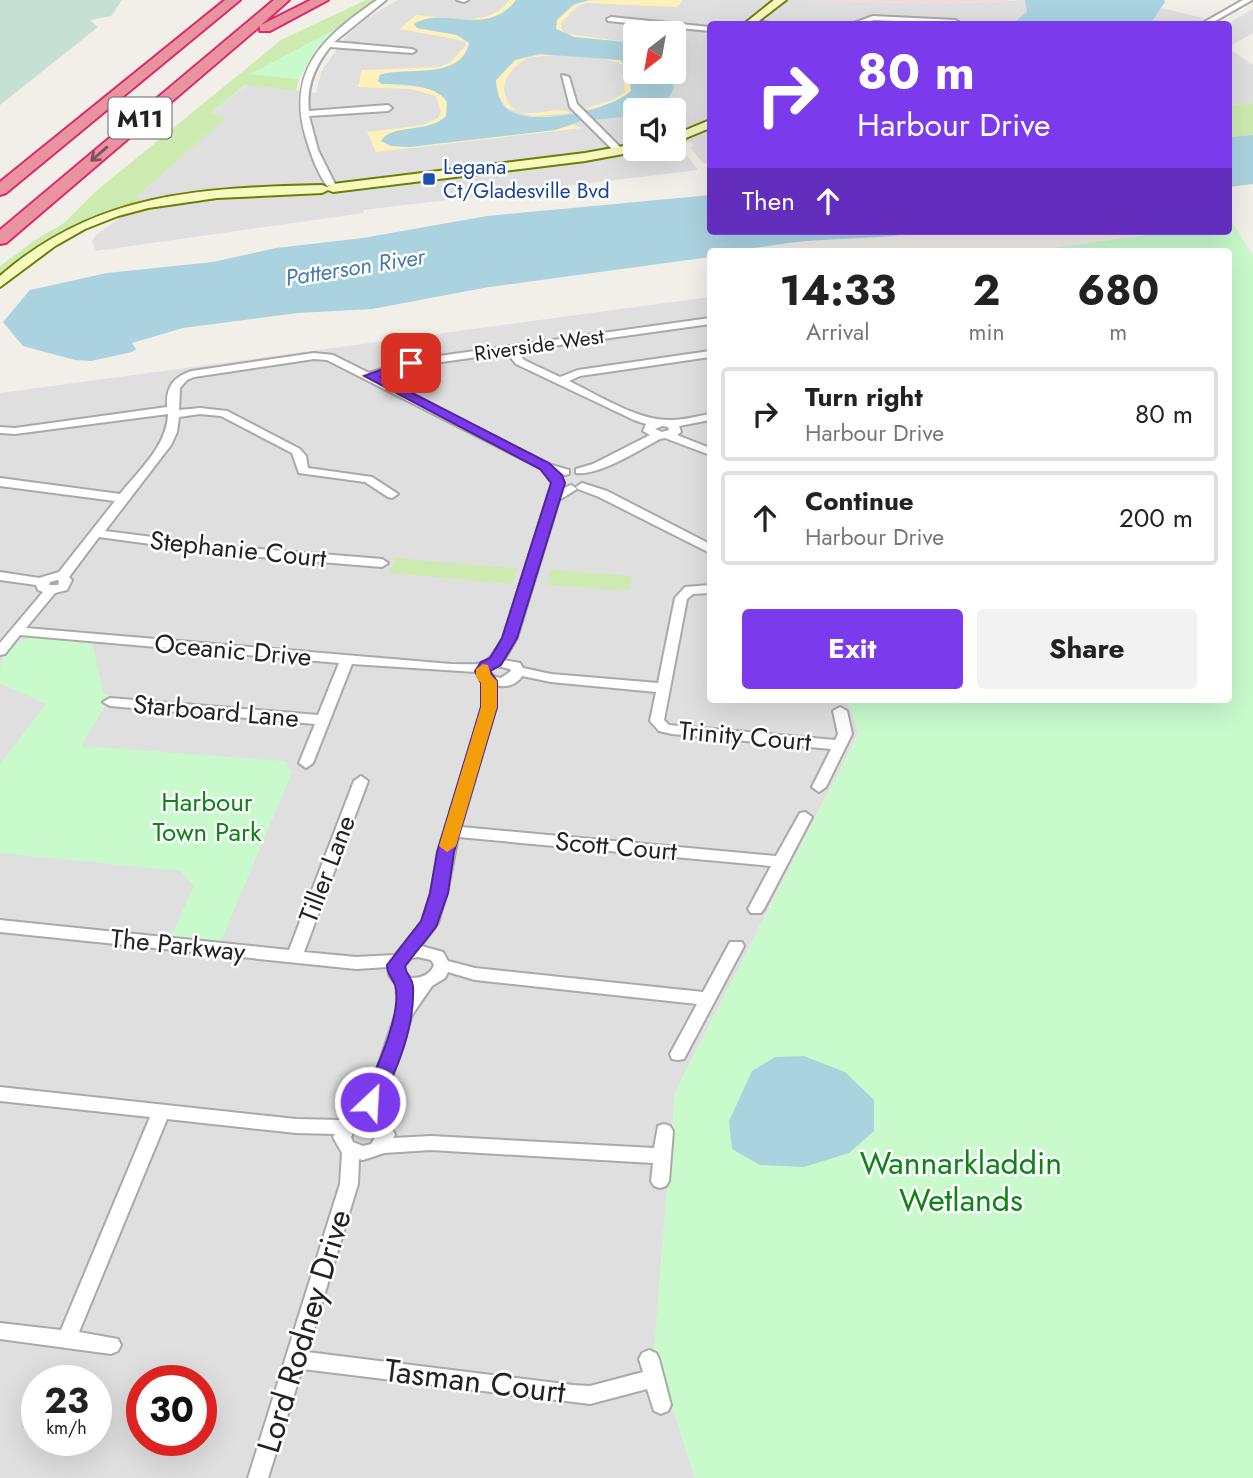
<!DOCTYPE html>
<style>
:root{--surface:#fff;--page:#f2f2f2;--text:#222;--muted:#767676;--line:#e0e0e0;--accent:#7c3aed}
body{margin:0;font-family:Jost,sans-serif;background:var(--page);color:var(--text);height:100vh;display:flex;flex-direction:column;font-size:26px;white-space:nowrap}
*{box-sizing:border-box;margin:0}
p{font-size:23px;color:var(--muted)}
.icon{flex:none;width:38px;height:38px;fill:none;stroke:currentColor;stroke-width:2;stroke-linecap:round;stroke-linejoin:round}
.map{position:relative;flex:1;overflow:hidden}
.drawer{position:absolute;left:707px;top:248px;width:525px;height:455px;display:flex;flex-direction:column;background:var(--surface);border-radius:7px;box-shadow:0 7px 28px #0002}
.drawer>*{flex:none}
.banner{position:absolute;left:707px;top:21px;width:525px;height:214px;border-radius:7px;box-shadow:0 7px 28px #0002;background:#7c3aed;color:#fff;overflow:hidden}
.needle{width:46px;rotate:211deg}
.tools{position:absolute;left:623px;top:21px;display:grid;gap:14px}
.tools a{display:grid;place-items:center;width:63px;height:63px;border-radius:7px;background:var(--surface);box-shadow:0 7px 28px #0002;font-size:35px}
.speed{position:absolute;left:21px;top:1365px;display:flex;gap:14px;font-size:35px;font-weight:700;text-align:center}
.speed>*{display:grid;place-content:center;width:91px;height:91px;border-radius:50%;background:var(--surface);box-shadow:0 7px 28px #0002;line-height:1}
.speed small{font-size:18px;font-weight:400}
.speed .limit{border:10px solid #d22;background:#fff;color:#111}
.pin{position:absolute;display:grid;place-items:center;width:60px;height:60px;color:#fff;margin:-30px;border-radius:14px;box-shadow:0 4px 10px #0006}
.me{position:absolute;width:77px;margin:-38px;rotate:25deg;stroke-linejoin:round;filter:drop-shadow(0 0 5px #0008)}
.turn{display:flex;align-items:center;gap:24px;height:147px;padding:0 35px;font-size:32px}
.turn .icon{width:91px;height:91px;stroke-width:2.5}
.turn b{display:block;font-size:49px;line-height:60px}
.then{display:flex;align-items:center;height:66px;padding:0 35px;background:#0003;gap:14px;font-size:26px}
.eta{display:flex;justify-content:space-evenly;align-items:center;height:119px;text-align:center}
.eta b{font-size:42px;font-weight:700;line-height:49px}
.button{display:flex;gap:14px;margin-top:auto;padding:14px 35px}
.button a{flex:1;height:80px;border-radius:7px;background:var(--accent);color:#fff;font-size:28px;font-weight:700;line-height:80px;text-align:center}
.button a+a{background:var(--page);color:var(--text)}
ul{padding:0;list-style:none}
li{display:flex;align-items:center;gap:21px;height:94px;margin:0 14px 10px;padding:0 21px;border:4px solid var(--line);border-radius:7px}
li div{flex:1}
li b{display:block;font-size:26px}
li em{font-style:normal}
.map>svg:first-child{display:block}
.residential{fill:#e0dfdf;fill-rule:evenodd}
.commercial{fill:#f2dad9}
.grass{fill:#cdebb0}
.wetland{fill:#c6e0d4}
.sand{fill:#fff1ba}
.park{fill:#c8facc}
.water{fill:#aad3df;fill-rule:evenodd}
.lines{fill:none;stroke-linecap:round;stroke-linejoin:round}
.minor-casing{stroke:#a9a9a9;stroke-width:4}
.secondary-casing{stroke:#707d05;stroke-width:4}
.motorway-casing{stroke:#dc2a67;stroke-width:4}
.minor{fill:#fff;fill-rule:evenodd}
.secondary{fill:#f7fabf;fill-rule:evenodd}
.motorway{fill:#e892a2;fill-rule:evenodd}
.oneway{stroke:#7b545c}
.route{fill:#7c3aed;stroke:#51269a;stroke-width:2}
.slow{fill:#f59e0b}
.transit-dot{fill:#1a4fb4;stroke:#fff;stroke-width:2.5}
.labels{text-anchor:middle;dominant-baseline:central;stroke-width:5;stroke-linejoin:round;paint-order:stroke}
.far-transit-label{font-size:21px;fill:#164399;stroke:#fff;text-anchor:start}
.far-street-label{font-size:21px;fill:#222;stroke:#fff}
.far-water-label{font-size:23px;font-style:italic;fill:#4a7aab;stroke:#fff}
.shield{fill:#fff;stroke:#646464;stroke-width:2}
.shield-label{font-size:24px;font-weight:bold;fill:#222}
.street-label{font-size:26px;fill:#222;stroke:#fff}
.park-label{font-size:26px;fill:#0c8416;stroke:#fff}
.near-park-label{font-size:32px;fill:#0c8416;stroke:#fff}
.near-street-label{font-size:32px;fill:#222;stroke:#fff}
</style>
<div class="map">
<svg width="1253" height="1478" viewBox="0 0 1253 1478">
<rect width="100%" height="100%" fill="#f2efe9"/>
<g class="residential">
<path d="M398,0h410l134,4 83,-4 3,12 -16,12h-302v140l-7,-1 -13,-16 4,-1 -3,-4 -13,2 20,26 -335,40 1,3 -268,38 -4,-10 4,-6 46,-33 -4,-6 87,-79 -16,-2 37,-30 70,8 5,-21 26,-37 22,-18zM635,33h39v39h-39zM635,110h39v39h-39z"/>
<polygon points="1162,8 1227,24 1253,9 1253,33 1229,47 1228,24 1146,24 1153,20"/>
<polygon points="1228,48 1253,65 1253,103 1229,106"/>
<path d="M710,297v403h137l12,32 -184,360 -21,258 41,128h-695v-1085zM37,1381h59v59h-59zM142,1381h59v59h-59z"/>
</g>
<polygon class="commercial" points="808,0 1015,0 942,4"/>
<g class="grass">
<path d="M366,0h10l-38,28 -87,46 48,5 -3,12 -51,-6 -35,29 16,3 -88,79 4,6c-38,11 -74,23 -107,46 -13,8 -23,20 -35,28v-10l35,-26 29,-17 31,-31 186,-152z"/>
<polygon points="1253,103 1253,135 1229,137 1229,106"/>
<polygon points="395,558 517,568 512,584 389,573"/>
<polygon points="551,570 632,576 629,591 547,585"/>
</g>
<polygon class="wetland" points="0,0 122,0 111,16 90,20 98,27 0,105"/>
<g class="sand">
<path d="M509,0h7c-30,39 -71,6 -100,23l1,5 40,7 12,8c-8,38 -63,23 -89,32l-2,6c20,10 56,-2 69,21l-1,14c-17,18 -48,7 -65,25l10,5 18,1 146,-17 18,-5 9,3 -206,24 -9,-20 56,-7 15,-7 3,-6 -5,-16 -25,-7 -53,-2 4,-17 77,-3 12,-5 15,-17 -1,-4 -65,-12 16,-14c28,2 75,14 93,-15z"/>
<path d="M613,0h70l-6,7 -91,-4 -8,3 -17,17 1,7 5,4 68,9 -61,-6 -18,-8 1,-9c19,-20 29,-20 56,-20z"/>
<path d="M544,54l76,6 9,9 2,22 -10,8 -31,13 -4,-4 27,-8 12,-8 -2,-27c-17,-10 -79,-13 -97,-6 -10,4 -22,19 -22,29 0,7 3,16 9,20 17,13 42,-4 58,5l-38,3 -26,-8 -8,-12 -3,-16 20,-20z"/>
</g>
<g class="park">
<polygon points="338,28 314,52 299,79 250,74"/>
<polygon points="1233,223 1253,256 1253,1478 695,1478 654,1350 675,1092 859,733 847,700 1228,700 1228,252 1024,252 1176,231 1228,231 1229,224"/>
<path d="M31,637l61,5 11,51 8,3 -30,50 204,15 7,11 -71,169 -51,-3 24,-52 -14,-15 -180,-18v-89l46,-60 -46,-21c0,-28 3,-37 31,-46z"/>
</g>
<g class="water">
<path d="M516,0h73l-15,4 -17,16 -1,9 18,8 61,6v29h38c6,26 -14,38 -38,38v6l-54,5 -26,9 -146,17 -18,-1 -10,-5c9,-17 49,-8 65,-25l1,-14c-11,-18 -46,-18 -65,-18l-4,-3 2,-6c27,-9 81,6 89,-32l-12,-8 -40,-7 -3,-4c28,-19 72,15 102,-24zM538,54l82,6 9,9 2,22c-21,19 -99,37 -124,18 -8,-7 -11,-19 -11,-29l19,-20z"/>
<polygon points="1025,0 1164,0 1165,2 1153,20 1146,24 1012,24 1027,12"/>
<polygon points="1253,135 1253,184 1229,187 1229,137"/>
<path d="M710,195v36h217c-43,9 -86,6 -130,11 -29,3 -57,10 -87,10v5l-221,30 -117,22 -74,4 -115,15 -51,15 4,6 -4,3 -41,9 -16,-1 -52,-14 -20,-24 27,-32 77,-17 106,-11 63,-14 87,-10 124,-22z"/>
<polygon points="804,1056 845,1072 874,1100 874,1131 849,1153 804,1167 760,1165 732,1149 729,1121 752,1071 775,1057"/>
</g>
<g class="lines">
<defs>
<g id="minor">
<path d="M377,0h9l-52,42 78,7 4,2 -4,2 -82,-6c-15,19 -24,39 -21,64l79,-6 4,3 -4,3 -79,5 9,34 17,34 -8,2c-10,-14 -15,-29 -20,-45 -22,-70 15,-103 70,-141z"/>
<polygon points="457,0 468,0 464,2"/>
<polygon points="1243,0 1252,0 1210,24 1201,24"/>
<polygon points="873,16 955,20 959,22 955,24 874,20 861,24 851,24"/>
<polygon points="611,17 710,27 710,31 608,21 607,19"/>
<polygon points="752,20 776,24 749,24 748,22"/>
<polygon points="562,75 569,77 577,104 622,149 622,153 616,153 570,107"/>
<path d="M710,318v6l-193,27 7,9 36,17 18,-7 132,-19v6l-130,19 -11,5c29,14 71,41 103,39 13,0 26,-4 38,-6v6l-31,6 2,6 -4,3 33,13v7l-45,-17 -5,1c-21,11 -61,37 -84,34v-4l17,-5 57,-29 -7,-4 3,-7 -12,-4 -118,-56 -9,-11 -95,13 -35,11 171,87 21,6v4l-4,1 -25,-7 -213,-108 -13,-1 -120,18 -7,3 -7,8 -1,22 21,-2 27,3 73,38 6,7 2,12 64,9 26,17 -6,4 -4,-1 -23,-15 -66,-9 -7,-20 -71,-37 -21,-2 -21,3 -2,15 -6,13 -66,86 119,15 158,13 6,4 -6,4 -158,-13 -125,-17 -30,40 3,3 -5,10 -12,3 -29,35 425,36c34,0 34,5 52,-26l49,-155 6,-4 6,4 -2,6 9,-4 6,4 -18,11 -42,138 -13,22 16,3 3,5 28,6 107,9 17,-85 10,-11 25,-2v8l-17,1 -6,5 -23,121 5,5 166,15 3,-6 -5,-23 7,-4 7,4 5,23 -26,53 -7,5 -7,-5 19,-38 -159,-15 -13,-3 -9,-10 6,-29 -105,-10 -29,-6c-5,9 -17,12 -26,9v22l-35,120 315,29 24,-43 5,-1 7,5 -48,92 -3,4h-10l-3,-4 23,-43 -313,-29 -11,56 -9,30 -17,23 22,6 5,9 27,7 228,24 27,-50h12l2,4 -60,113 -6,1 -6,-1 -2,-5 27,-50 -222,-24 -27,-8 -3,6 -13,8 -20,29 -22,68 -20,30 17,5 8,17 -2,3 38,-2 223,12 4,-22 6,-2 6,2 3,5 -4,50 -3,5 -6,2 -6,-2 -3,-5 2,-18 -222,-13 -47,3 -21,7 -4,-1 -1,25 -51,168 266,33 17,1 53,-14 -4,-13 3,-6 7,-3 7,3 3,6 12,46 -3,6 -7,3 -7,-3 -7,-22 -57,15 -288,-35 -34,109h-20l92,-294 2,-31 -9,-16 2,-3 -39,-1 -129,-14 -88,213 39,7 3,6 -3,6 -7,3 -111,-15v-16l61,7 89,-213 -150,-16v-14l296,32 46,1 8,-4 23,-35 23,-68 16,-23c-13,-4 -24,-8 -24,-23l-32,2 -356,-37v-12l289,30 65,-169 7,-5 7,5 -64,171 52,5 39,-2 28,-34 8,-28 8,-41 43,-145v-25l-6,-10 -124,-8 -39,99 -7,5 -7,-5 16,-39 -205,-18 -7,-4 7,-4 208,17 21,-52 -319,-28 -15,19 -5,1v-12l43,-51 -5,-2 -2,-5 -36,-5v-8l39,6 20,-6 56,-71 -115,-15v-8l120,16c19,-24 47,-48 48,-80l-153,20 -15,-1v-6l15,1 152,-21c-1,-20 6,-30 25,-36l122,-18 19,2 36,18 42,-13zM662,426l6,1 1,3 -7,2 -7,-3zM57,580l2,1 -1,4h-9l1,-3zM497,666l13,3 1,2 -10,7 -10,-2 -2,-6zM418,957l13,3 3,5c-4,10 -12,13 -23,13l-7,-6v-5l7,-9zM365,1125l9,3 3,6 -6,10 -8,2 -10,-4 -2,-5 4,-8z"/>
<polygon points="582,483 607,491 710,544 710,553 599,497 578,489 576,487"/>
</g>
<g id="secondary">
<polygon points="774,0 786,0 755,24 744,24"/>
<polygon points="710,120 710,128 674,143 674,135"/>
<path d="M635,144v5h6l-2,2 -54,10 -252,31 -5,-2 -6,3 -105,5 -69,10 -30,8 -33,13 -30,17 -55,41v-11c96,-84 201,-88 322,-91l5,2 6,-3 252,-31z"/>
</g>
<g id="motorway">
<polygon points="225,0 240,0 6,193 0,195 0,182"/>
<polygon points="274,0 289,0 261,25 311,0 328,0 270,31 260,31 260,26 6,243 0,244 0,230"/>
</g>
</defs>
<use href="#minor" class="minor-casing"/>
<use href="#secondary" class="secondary-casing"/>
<use href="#motorway" class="motorway-casing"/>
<use href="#minor" class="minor"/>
<use href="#secondary" class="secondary"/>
<use href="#motorway" class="motorway"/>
</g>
<defs><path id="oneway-shaft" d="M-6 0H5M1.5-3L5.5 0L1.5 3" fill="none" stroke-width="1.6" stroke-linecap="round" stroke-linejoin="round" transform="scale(1.75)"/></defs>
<use class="oneway" href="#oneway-shaft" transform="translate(99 154) rotate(139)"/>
<path class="route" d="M411,359l4,1v5l-34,12 168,86 13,12 3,8 -48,155 -16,27 -11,6 7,10v26l-43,145 -6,41 -12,34 -31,39c1,9 7,11 8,20 2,41 -16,86 -36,121l-7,3 -7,-3 -3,-5c14,-26 43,-88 35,-117 -3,-8 -8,-11 -8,-20l34,-44 9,-28 7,-41 44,-145v-24l-6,-12 6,-9 9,-4 12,-20 49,-155 -11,-14 -176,-93z"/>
<polygon class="slow" points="483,664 488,665 491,675 497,681 497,707 456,846 447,852 439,846 481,707 481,683 476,677 476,669"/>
<rect class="transit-dot" x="422" y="172" width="14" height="14" rx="3.5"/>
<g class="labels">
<g class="far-transit-label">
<text x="443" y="167">Legana<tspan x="443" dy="24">Ct/Gladesville Bvd</tspan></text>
</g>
<g class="far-street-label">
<text transform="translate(539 345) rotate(-8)">Riverside West</text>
</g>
<g class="far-water-label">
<text transform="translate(355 267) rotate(-9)">Patterson River</text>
</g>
<rect class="shield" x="108.5" y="97.5" width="63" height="41" rx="5"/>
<g class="shield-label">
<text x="140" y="118">M11</text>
</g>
<g class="street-label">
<text transform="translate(238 549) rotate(6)">Stephanie Court</text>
<text transform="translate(233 650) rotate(5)">Oceanic Drive</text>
<text transform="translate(216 711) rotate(5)">Starboard Lane</text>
<text transform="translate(745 736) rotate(5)">Trinity Court</text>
<text transform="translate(616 846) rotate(5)">Scott Court</text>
<text transform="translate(327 869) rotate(-69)">Tiller Lane</text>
<text transform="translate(178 945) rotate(6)">The Parkway</text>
</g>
<g class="park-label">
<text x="207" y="802">Harbour<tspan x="207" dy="30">Town Park</tspan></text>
</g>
<g class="near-park-label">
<text x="961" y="1163">Wannarkladdin<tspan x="961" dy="37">Wetlands</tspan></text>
</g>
<g class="near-street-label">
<text transform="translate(304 1331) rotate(-73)">Lord Rodney Drive</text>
<text transform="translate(475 1381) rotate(7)">Tasman Court</text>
</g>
</g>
</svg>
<div class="tools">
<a><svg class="needle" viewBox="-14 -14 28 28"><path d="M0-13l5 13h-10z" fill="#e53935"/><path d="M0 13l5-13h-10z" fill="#767676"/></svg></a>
<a><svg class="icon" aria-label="sound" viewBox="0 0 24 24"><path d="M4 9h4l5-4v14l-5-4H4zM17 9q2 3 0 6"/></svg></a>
</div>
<div class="speed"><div>23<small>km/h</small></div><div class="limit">30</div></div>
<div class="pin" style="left:411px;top:363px;background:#d93025"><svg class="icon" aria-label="arrive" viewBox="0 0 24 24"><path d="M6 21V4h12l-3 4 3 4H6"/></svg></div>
<svg class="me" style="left:370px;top:1102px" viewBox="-20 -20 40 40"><circle r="17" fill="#7c3aed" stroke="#fff" stroke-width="3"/><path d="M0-11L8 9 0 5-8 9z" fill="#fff"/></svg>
<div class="banner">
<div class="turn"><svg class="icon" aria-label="right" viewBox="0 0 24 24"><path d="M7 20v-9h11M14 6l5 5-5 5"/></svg><div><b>80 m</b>Harbour Drive</div></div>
<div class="then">Then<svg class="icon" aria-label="ahead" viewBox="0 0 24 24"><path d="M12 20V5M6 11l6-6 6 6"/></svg></div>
</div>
<section class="drawer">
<div class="eta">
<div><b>14:33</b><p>Arrival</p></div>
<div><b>2</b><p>min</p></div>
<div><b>680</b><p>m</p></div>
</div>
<ul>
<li><svg class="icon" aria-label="right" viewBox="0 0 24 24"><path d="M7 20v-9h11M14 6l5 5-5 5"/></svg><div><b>Turn right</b><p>Harbour Drive</p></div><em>80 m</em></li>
<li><svg class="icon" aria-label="ahead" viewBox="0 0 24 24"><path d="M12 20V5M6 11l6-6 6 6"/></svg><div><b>Continue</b><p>Harbour Drive</p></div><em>200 m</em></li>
</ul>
<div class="button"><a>Exit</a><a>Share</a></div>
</section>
</div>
